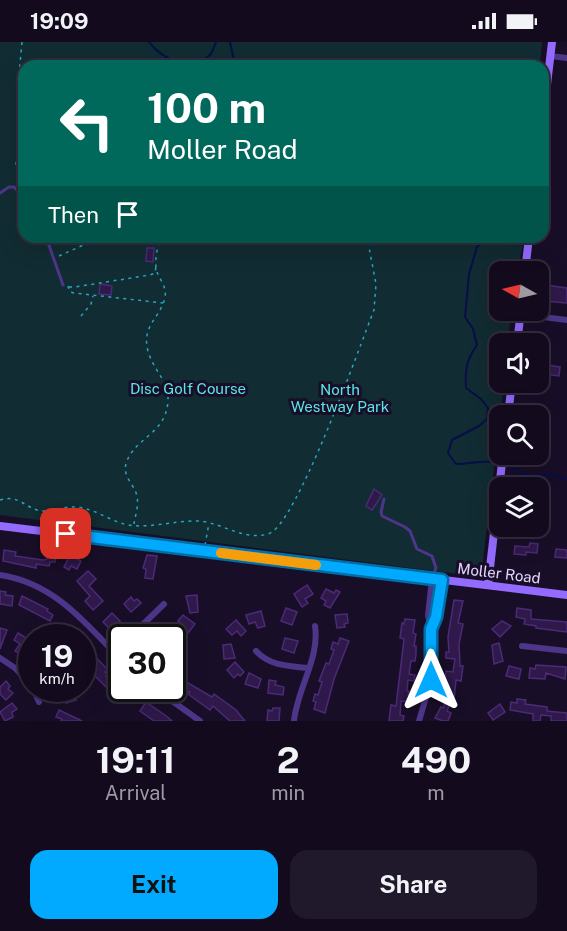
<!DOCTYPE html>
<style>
:root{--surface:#130a1e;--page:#20182b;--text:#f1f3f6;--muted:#9d9aa4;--line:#322b3c;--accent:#01aaff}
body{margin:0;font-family:"Public Sans",sans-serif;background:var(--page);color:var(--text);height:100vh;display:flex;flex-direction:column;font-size:22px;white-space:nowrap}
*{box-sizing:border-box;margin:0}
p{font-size:20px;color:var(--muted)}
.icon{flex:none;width:33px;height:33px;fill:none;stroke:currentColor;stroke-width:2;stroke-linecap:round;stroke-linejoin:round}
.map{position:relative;height:679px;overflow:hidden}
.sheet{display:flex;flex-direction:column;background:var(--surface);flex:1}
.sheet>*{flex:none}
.top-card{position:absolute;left:18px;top:18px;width:531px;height:183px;border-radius:18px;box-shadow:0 6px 24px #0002,0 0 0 2px var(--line);background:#00695c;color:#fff;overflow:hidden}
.needle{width:39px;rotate:278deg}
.controls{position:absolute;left:489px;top:219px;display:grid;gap:12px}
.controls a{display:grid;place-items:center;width:60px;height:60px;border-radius:12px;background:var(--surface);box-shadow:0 6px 24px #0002,0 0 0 2px var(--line);font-size:30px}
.speed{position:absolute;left:18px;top:582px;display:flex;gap:12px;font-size:30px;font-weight:700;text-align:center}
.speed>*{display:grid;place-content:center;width:78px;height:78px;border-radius:50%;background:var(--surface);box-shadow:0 6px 24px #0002,0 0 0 2px var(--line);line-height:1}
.speed small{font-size:15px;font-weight:400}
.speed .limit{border:3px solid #111;border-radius:9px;background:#fff;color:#111}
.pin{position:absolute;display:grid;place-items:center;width:51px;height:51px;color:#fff;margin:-26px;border-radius:12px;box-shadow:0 3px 9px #0006}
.me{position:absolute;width:66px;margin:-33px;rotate:0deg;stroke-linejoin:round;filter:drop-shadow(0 0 4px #0008)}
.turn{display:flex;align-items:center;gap:21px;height:126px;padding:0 30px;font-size:27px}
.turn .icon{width:78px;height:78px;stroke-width:2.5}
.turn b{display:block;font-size:42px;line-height:51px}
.then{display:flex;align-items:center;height:57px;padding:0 30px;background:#0003;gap:12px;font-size:22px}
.eta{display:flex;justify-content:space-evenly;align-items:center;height:102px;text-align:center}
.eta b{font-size:36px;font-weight:700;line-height:42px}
.button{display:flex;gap:12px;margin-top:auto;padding:12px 30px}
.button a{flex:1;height:69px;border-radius:18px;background:var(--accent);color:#111;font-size:24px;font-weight:700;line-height:69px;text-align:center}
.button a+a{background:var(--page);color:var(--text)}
.status{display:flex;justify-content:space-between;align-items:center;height:42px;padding:0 30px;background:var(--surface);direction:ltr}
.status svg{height:16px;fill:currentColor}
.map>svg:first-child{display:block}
.green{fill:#112c32}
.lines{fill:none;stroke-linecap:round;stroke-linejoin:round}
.stream{stroke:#070f48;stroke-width:2}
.building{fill:#2f194a;stroke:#4b2a77;stroke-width:1.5}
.path{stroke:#28a5c0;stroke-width:1.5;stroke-dasharray:3 4.5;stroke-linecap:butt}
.lane{stroke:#4d368a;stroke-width:3}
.street{stroke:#4d368a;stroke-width:6}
.secondary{stroke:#936cff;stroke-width:8}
.route-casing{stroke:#016ea6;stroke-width:15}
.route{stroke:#01aaff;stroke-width:10}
.slow{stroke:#f59e0b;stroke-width:10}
.labels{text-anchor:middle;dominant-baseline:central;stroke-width:6;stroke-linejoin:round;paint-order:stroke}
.park-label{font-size:15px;fill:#59e7e5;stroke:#190e28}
.street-label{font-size:15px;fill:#e4d5ff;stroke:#190e28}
</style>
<div class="status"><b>19:09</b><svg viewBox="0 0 49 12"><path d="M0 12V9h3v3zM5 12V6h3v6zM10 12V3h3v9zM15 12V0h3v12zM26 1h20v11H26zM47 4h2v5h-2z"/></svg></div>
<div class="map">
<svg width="567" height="679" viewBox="0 0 567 679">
<rect width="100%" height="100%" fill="#190e28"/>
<polygon class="green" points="0,0 542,0 540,24 24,24 24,195 524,195 518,229 500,230 500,268 511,269 508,301 500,302 500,340 504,341 481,535 0,473"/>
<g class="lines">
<g class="stream">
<path d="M149,0c15,18 27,21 50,22l12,-10 5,-12"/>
<polyline points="230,0 234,19 233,24"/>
<path d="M486,195l-9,10 -8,27 -4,43 8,12 4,16c-11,16 -12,24 -11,43l15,11 7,9 -1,11 -8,7 -27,14 -4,13 8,11c14,0 30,-5 43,-1"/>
<polyline points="505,423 526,433 553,433 567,437"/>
</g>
</g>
<g class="building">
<polygon points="147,206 154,206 153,220 146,219"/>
<polygon points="100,242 112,244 111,253 99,252"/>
<polygon points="545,243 567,246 567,261 543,259"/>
<polygon points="546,323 560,325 559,334 545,332"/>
<polygon points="374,447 382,453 372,468 366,464"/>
<polygon points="530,501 538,502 537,511 526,510 526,513 514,512 515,504 529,505"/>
<polygon points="556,507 567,508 567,516 555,515"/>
<polygon points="4,508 16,510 15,514 43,518 47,517 48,509 56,510 55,520 50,520 49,524 36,522 36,526 3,519"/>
<polygon points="70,513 81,519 77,527 71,524 69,528 64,525"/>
<polygon points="147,513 157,514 153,537 145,536 146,527 143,526"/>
<polygon points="88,529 96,537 89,544 103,559 93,568 85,559 90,554 77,539"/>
<polygon points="307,543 313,552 305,557 308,561 302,565 294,552"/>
<polygon points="326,547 334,551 336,548 340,550 330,566 324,563 326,559 321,556"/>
<polygon points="0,549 6,550 5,553 13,554 12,564 0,562"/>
<polygon points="197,553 198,570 190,571 186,554"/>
<polygon points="22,554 48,567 47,569 53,573 50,579 19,563"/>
<polygon points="131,555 134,559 137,557 141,561 131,570 124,562"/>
<polygon points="454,558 463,559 458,581 463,582 459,602 460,624 463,624 461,639 456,638 454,659 451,659 447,669 451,671 448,679 443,679 435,676 441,665 444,666 446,629 453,630 455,617 446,616 446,610 449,610 448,595"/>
<polygon points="286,566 297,570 292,583 281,579"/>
<polygon points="517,566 531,568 531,577 567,580 567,590 536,586 536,584 524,582 525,577 516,575"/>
<polygon points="261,569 265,584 258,586 255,580 249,582 246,573"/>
<polygon points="112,571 120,579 117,582 119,585 113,590 103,580"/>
<polygon points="347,572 348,581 344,582 345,585 337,586 335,573"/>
<polygon points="183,573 195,582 185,595 178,590 183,583 178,579"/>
<polygon points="405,577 415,578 413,591 416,592 414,604 416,604 416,612 415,619 411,619 409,632 415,633 414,639 408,638 407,649 409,649 408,653 411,653 410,660 401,659 400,673 404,674 403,679 389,679 391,663 396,664 404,597 400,596 402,581 404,582"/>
<polygon points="236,578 246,589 241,594 237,589 232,593 226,587"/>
<polygon points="502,579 511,584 500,595 492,587"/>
<polygon points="56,582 63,586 65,583 77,596 57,596 50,587"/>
<polygon points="164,584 175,596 158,596 161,592 158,590"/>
<polygon points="0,586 7,588 0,607"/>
<polygon points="18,591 31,599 22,613 15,609 20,602 14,598"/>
<polygon points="285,596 298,599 294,611 282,607"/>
<polygon points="340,596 349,599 334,637 325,671 314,667 316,660 313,659 315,652 318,653 322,640 319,639 326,621 329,622 334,608 331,607 333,600 338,602"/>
<polygon points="499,601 503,619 494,622 492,603"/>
<polygon points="231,602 235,616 224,617 223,603"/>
<polygon points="89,608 108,628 105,630 108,633 106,634 114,643 118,639 122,642 122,647 125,651 118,657 82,621 86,615 84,613"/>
<polygon points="235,620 244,630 240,634 238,632 234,636 227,628"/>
<polygon points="536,623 566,625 565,637 546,631 545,637 529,636 530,626 535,627"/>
<polygon points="509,624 521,627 519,637 506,634"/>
<polygon points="249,631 261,637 258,646 245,642"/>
<polygon points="176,634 212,655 214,652 236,668 245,679 230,679 213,664 210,668 188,652 190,650 172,641"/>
<polygon points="269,638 276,639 275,643 284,645 283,653 268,651"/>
<polygon points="6,639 10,644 8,647 13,651 6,658 0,652 0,645"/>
<polygon points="60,646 76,646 72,648 76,658 66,661 63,652 59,654 56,648"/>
<polygon points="517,657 526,658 525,662 547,665 547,669 567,671 567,679 551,679 551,674 541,673 540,679 533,679 533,672 510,668 511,660 517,661"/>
<polygon points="146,660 165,673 172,679 154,679 140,669"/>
<polygon points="12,661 17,667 12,670 13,675 5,679 0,670"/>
<polygon points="500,662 505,670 493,678 488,671"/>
<polygon points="273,666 280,666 279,679 267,679 268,668 272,669"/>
<polygon points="59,668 82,679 61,679 62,677 56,675"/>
</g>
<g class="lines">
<g class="path">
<polyline points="22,0 18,43 19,110 16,122 20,135 24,139"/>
<polyline points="162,195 166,199 193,195"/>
<polyline points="158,201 159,195"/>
<polyline points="59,214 101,195"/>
<polyline points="68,244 70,250 74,251 163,261"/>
<polyline points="69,245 75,245 150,233 155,231 156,224"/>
<polyline points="81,274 91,262 93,254"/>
<path d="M0,458c20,-6 25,9 42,11 11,1 21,-5 32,-4 17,0 31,11 47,16 21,8 53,-3 77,-2 23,1 45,20 70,13 28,-7 92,-189 106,-224l2,-26 -9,-47"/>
<path d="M134,482c1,-8 5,-18 3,-27 -1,-11 -15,-20 -11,-33 7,-26 40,-29 42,-63 1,-20 -15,-31 -20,-50 -7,-26 13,-33 17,-54 2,-10 -5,-17 -8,-25 -3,-9 0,-19 1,-28l8,-3"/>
<polyline points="205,503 209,481"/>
</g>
<g class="lane">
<polyline points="0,151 9,145 14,145 24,155"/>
<polyline points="46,195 63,243"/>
<polyline points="384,457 381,470 382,474 405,485 410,489 417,507 432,514 436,526 432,536"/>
</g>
<g class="street">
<polyline points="550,14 567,16"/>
<polyline points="520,272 567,278"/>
<path d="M0,533c54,8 86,48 122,86"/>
<polyline points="431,587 436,575 442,538"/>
<polyline points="129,596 164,562"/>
<polyline points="522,604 567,609"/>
<path d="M256,609c14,15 32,15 52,17"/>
<polyline points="114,611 122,603"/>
<polyline points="0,616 15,626 32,644"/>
<polyline points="33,646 39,660"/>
<polyline points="154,646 200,679"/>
<path d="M294,679c3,-32 26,-63 21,-95"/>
<polyline points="419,679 431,638 431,587 428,573 432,537"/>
</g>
<g class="secondary">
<polyline points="543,77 552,0"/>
<polyline points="525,230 529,195"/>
<polyline points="517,302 521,268"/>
<polyline points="508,374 512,340"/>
<polyline points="0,484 567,553"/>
<polyline points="488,543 503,412"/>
</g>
</g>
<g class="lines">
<defs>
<polyline id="route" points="66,492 442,538 436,575 431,587 431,638"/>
</defs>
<use href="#route" class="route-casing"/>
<use href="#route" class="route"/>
<polyline class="slow" points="221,511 316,523"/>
</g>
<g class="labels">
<g class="park-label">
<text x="188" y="346">Disc Golf Course</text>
<text x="340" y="347">North<tspan x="340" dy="17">Westway Park</tspan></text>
</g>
<g class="street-label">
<text transform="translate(499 531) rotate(7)">Moller Road</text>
</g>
</g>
</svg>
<div class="controls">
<a><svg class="needle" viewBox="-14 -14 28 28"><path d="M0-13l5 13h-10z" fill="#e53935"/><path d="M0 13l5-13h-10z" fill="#9d9aa4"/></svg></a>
<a><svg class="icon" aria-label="sound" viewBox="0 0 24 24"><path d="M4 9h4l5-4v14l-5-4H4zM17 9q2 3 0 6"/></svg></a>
<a><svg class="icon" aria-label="search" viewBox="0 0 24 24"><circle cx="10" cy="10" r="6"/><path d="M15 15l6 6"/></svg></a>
<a><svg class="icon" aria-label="layers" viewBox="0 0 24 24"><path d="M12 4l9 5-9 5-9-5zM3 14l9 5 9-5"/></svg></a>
</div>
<div class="speed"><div>19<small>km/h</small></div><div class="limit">30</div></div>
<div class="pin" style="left:66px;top:492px;background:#d93025"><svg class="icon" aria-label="arrive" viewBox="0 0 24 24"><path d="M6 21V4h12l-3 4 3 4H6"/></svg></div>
<svg class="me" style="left:431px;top:638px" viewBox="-20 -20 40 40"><path d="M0-17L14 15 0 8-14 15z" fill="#01aaff" stroke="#fff" stroke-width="4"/></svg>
<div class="top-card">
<div class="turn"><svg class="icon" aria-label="left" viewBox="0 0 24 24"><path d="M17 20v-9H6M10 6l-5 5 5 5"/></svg><div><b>100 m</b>Moller Road</div></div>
<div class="then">Then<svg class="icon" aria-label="arrive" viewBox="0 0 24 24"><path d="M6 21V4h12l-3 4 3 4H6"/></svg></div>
</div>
</div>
<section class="sheet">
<div class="eta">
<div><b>19:11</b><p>Arrival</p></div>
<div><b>2</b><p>min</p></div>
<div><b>490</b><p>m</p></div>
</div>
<div class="button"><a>Exit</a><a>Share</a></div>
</section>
